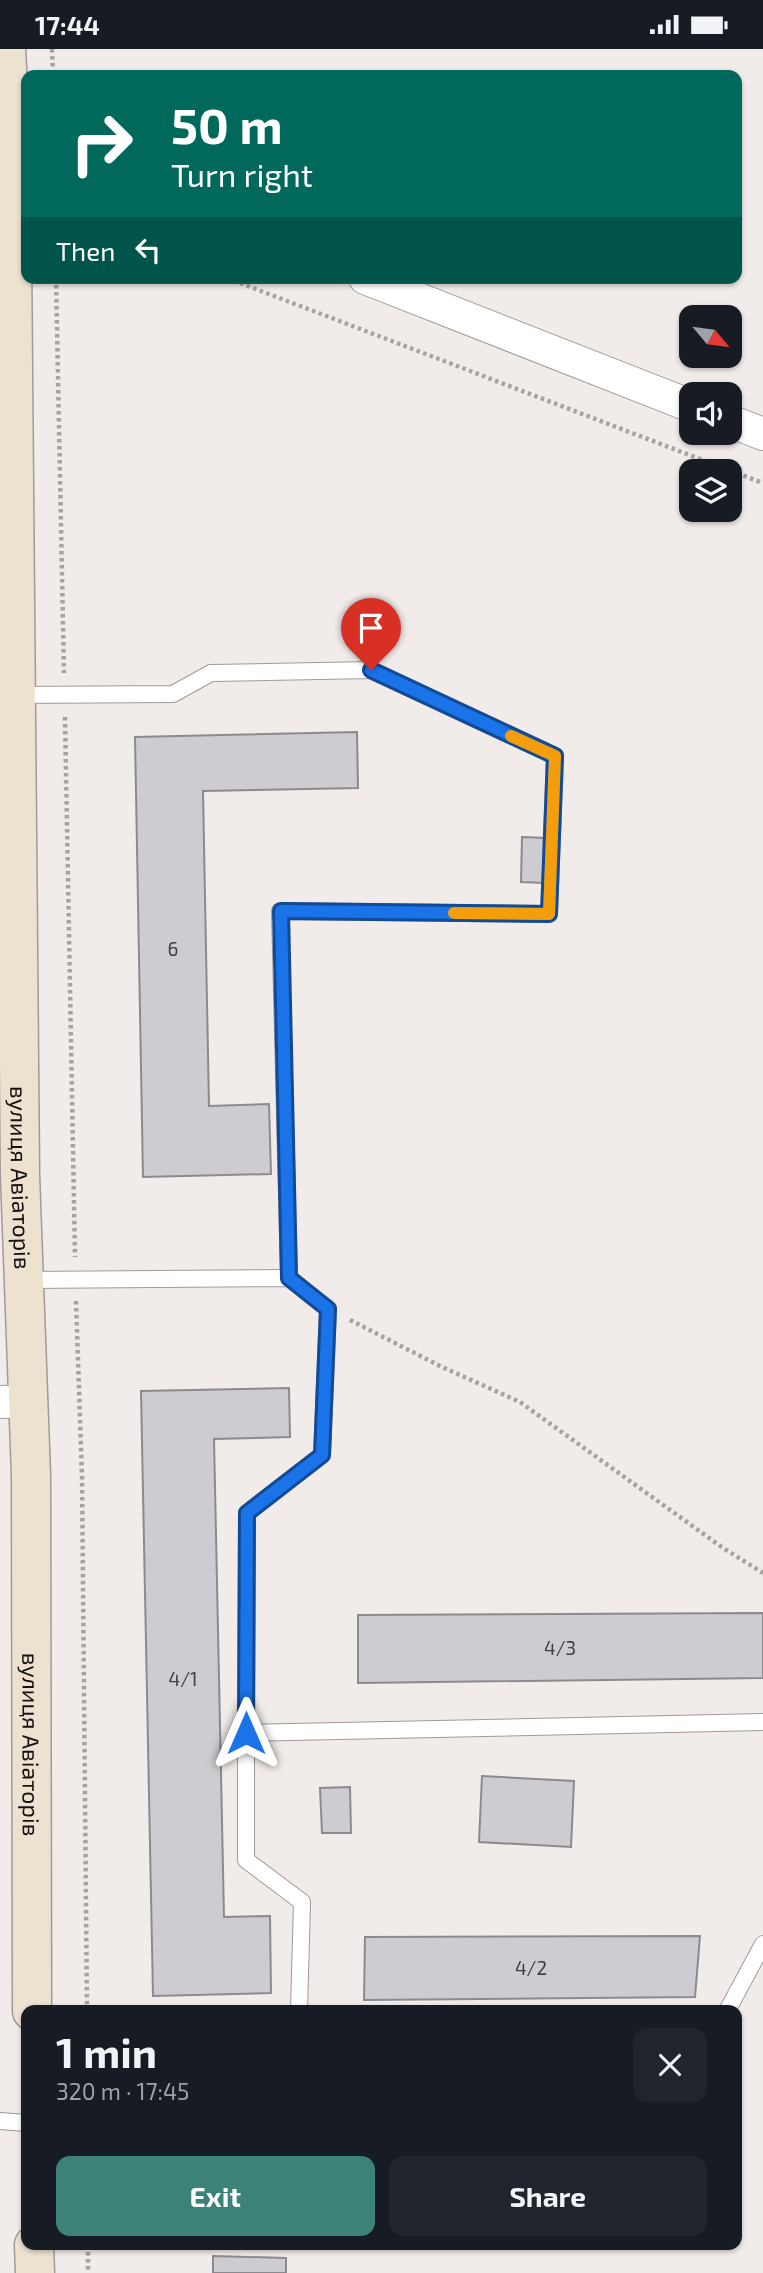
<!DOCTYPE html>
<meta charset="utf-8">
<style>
:root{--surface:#171b24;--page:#20242c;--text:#f1f3f6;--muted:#9ea1a6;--accent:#3c8278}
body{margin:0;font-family:"Exo 2",sans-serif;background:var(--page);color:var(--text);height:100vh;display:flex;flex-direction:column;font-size:26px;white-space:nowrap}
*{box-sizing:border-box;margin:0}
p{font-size:23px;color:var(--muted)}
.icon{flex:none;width:38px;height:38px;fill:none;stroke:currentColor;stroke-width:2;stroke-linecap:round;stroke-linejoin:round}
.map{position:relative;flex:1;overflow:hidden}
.side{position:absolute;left:21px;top:1956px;width:721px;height:245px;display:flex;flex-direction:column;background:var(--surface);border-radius:14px;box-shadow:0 2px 5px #0004}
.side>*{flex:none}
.guide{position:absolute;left:21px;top:21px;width:721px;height:214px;border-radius:14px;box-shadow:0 2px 5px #0004;background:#00695c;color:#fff;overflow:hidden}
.needle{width:46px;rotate:119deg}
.tools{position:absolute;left:679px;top:256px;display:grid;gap:14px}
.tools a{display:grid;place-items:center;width:63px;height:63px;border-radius:14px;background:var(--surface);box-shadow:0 2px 5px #0004;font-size:35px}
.pin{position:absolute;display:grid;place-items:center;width:60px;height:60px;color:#fff;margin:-72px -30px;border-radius:50% 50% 50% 0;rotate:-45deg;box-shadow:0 0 7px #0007}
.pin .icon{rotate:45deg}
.me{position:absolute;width:77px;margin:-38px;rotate:0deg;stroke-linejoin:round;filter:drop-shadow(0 0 5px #0008)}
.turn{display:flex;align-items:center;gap:24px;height:147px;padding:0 35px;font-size:32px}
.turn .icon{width:91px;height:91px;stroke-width:2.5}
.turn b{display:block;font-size:49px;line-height:60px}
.then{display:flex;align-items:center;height:66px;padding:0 35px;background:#0003;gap:14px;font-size:26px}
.round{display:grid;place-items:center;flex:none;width:74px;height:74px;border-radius:14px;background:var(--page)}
.head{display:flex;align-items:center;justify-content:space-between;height:119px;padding:0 35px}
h1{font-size:42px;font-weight:700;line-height:52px}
.button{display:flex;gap:14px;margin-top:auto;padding:14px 35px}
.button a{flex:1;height:80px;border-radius:14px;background:var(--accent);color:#fff;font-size:28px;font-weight:700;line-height:80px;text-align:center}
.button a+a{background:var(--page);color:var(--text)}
.status{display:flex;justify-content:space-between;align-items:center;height:49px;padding:0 35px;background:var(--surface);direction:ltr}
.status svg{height:19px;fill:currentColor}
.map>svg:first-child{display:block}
.building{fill:#cdccd1;stroke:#8c8a8f;stroke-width:2}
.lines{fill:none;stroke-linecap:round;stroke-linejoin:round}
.lane-casing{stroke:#a09a99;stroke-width:18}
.street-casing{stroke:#a09a99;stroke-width:34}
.secondary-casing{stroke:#a09a99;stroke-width:41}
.path{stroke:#a8a3a2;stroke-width:4.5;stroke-dasharray:3.5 3.5;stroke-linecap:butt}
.lane{stroke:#fff;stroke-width:16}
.street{stroke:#fff;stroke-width:32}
.secondary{stroke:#ede2d0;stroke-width:38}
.route-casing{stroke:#114b97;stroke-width:18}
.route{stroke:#1a73e8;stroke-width:12}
.slow{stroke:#f59e0b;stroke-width:12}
.labels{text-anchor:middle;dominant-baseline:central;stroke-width:7;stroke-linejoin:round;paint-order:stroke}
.number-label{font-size:19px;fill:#424042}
.street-label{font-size:23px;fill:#141212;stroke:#f1ebe9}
</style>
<div class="status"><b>17:44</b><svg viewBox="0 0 49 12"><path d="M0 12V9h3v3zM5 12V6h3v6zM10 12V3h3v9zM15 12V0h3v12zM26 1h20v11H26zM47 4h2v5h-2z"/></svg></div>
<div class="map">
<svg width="763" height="2224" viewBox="0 0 763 2224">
<rect width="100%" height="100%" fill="#f1ebe9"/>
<g class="building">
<polygon points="357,683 358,739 203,742 209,1057 269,1055 271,1125 143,1128 135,688"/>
<polygon points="522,788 546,789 544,834 521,833"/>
<polygon points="289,1339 290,1388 214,1390 224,1868 270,1867 271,1944 153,1947 141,1342"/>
<polygon points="763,1564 763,1629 358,1634 358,1566"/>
<polygon points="482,1727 574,1732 571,1798 479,1793"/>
<polygon points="350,1738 351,1784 322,1784 320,1739"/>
<polygon points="700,1887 695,1948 364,1951 365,1888"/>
<polygon points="213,2207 286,2209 286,2224 213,2224"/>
</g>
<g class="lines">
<defs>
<g id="lane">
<polyline points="16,646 173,645 211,624 371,621 555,707 549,865 280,862 289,1229"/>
<polyline points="25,1231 289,1229 328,1260 322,1406 247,1464 246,1684 763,1673"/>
<polyline points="246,1684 246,1811 302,1853 299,1962"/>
<polyline points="727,1962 763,1895"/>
<polyline points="0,2072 26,2074"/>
</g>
<g id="street">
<polyline points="365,229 691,357"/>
<polyline points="730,372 763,385"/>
<polyline points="0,1353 29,1352"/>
</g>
<g id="secondary">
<path id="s1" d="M6,0l5,91 9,1035 11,300 1,536"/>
<polyline points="34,2196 35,2224"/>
</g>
</defs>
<use href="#lane" class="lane-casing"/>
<use href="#street" class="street-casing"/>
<use href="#secondary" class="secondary-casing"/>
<g class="path">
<polyline points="52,0 53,26"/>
<polyline points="56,229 64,624"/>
<polyline points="227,229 763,434"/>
<polyline points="65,668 75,1208"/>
<polyline points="76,1252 82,1427 87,1962"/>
<polyline points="350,1271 442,1318 520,1353 723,1499 763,1524"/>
<polyline points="88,2196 88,2224"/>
</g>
<use href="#lane" class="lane"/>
<use href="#street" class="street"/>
<use href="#secondary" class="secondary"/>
</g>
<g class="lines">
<defs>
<polyline id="route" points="246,1684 247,1464 322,1406 328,1260 289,1229 281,862 549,865 555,707 371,621"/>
</defs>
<use href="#route" class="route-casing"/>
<use href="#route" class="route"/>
<polyline class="slow" points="454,864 549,865 555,707 511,687"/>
</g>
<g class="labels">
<g class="number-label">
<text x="173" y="899">6</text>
<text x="560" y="1598">4/3</text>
<text x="183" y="1629">4/1</text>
<text x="531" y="1918">4/2</text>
</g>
<g class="street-label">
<text stroke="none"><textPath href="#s1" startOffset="1129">вулиця Авіаторів</textPath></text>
<text stroke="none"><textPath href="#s1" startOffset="1696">вулиця Авіаторів</textPath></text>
</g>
</g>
</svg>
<div class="tools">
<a><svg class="needle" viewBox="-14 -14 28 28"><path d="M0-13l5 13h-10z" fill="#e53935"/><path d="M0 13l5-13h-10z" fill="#9ea1a6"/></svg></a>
<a><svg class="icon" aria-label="sound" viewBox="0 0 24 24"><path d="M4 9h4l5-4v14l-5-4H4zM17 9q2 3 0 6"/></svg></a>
<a><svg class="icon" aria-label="layers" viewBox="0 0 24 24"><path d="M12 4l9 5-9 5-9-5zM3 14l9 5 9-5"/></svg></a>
</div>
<div class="pin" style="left:371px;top:621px;background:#d93025"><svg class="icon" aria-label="arrive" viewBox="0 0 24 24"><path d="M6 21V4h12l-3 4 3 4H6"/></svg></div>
<svg class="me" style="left:246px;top:1684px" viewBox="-20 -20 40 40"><path d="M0-17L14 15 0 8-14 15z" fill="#1a73e8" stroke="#fff" stroke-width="4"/></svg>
<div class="guide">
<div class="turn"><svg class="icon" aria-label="right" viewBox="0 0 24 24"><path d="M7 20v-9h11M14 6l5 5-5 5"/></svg><div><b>50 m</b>Turn right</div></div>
<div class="then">Then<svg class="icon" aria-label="left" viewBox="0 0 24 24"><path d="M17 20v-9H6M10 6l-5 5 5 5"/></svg></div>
</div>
<section class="side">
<div class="head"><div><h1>1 min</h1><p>320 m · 17:45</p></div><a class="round"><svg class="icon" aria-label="close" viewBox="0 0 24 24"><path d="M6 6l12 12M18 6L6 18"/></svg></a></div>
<div class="button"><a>Exit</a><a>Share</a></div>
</section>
</div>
